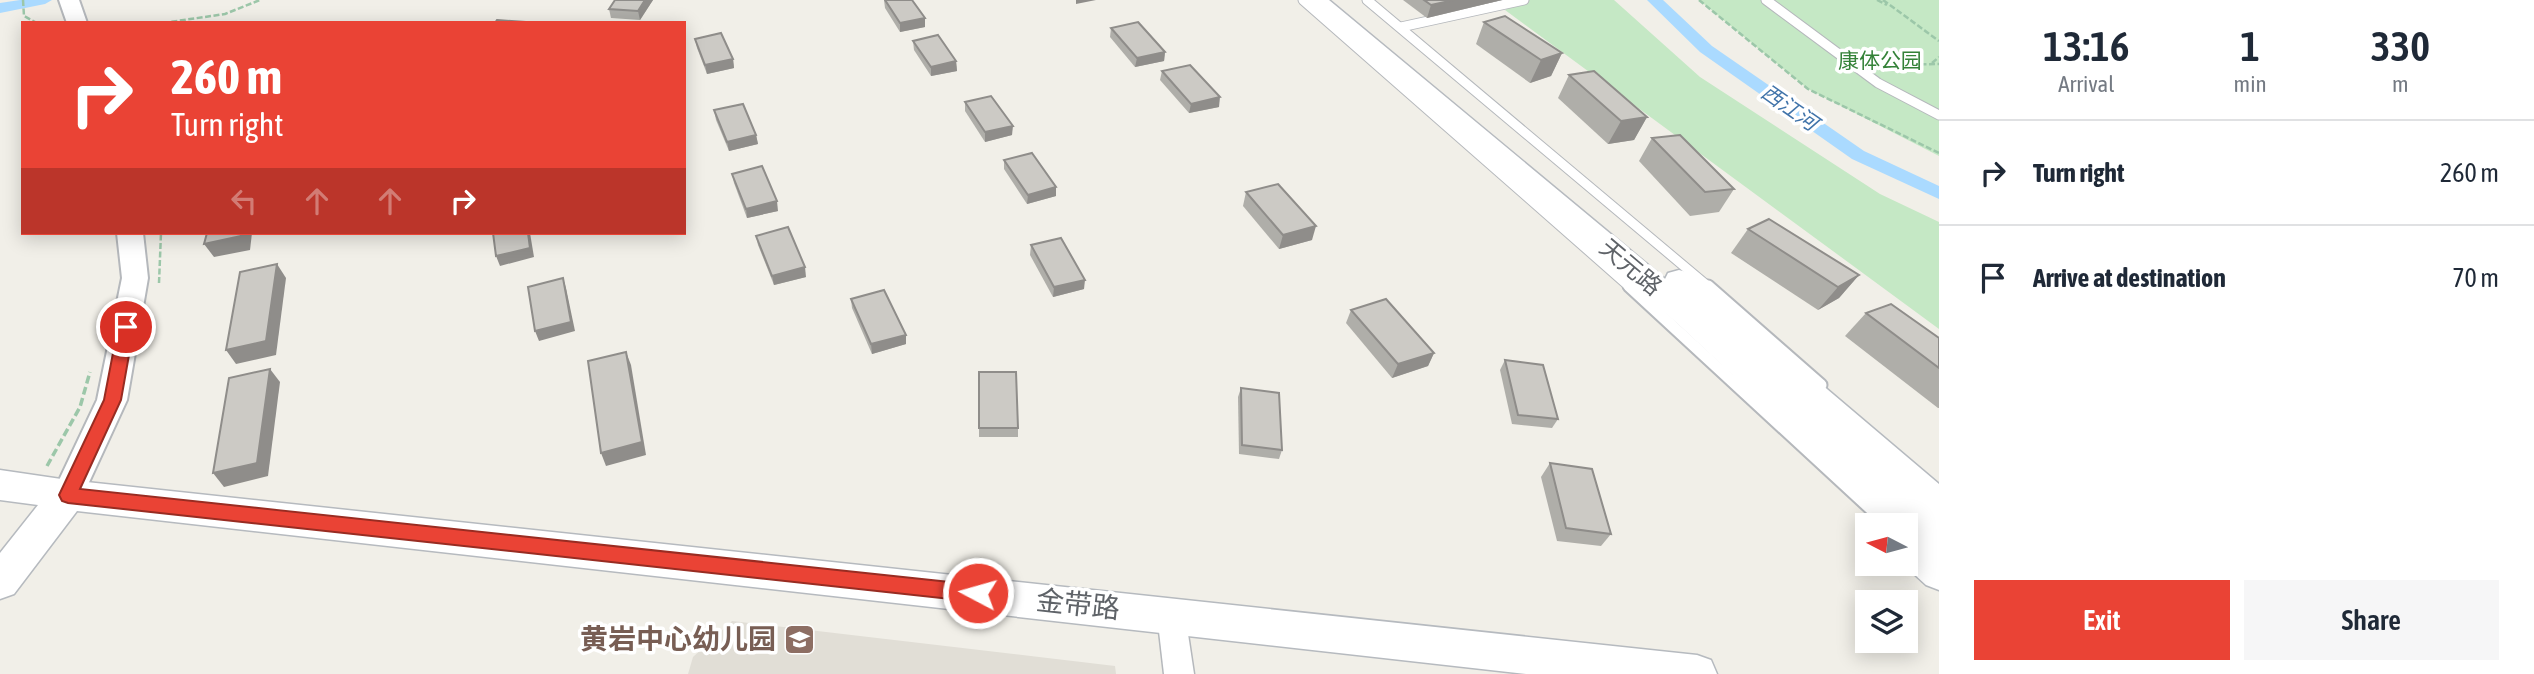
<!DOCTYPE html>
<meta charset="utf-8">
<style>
:root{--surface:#fff;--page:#f6f6f7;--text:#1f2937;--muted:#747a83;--line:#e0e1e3;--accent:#ea4335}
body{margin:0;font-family:"Asap Condensed","Noto Sans SC",sans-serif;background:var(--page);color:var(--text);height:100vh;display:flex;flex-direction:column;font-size:26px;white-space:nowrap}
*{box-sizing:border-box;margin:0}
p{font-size:23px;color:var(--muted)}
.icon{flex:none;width:38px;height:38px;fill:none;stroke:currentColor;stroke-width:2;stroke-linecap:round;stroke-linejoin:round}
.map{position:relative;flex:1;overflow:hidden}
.panel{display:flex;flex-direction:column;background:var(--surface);width:595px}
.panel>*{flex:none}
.top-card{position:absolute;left:21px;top:21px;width:665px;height:214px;border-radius:0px;box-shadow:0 4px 18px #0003;background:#ea4335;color:#fff;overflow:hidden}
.needle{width:46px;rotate:276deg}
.buttons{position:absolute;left:1855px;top:513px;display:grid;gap:14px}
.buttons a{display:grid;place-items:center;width:63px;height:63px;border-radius:0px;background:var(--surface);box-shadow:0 4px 18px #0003;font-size:35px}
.pin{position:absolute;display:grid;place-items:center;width:60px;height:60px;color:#fff;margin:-30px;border:4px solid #fff;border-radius:50%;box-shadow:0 2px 7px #0007}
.me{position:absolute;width:77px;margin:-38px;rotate:276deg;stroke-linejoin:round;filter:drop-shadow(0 0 5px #0008)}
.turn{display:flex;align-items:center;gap:24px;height:147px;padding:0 35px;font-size:32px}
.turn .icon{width:91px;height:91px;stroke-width:2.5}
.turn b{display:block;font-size:49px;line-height:60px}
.lanes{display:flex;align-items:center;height:66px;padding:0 35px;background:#0003;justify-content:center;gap:35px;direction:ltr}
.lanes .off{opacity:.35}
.eta{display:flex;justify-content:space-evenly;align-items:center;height:119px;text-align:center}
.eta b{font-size:42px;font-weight:600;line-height:49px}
.primary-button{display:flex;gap:14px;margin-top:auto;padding:14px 35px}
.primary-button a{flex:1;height:80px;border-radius:0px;background:var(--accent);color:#fff;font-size:28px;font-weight:600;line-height:80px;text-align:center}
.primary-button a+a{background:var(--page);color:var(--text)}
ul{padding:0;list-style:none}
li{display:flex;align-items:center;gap:21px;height:105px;padding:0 35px;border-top:2px solid var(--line)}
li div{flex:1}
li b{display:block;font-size:26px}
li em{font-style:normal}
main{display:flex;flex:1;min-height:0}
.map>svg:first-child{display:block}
.education{fill:#e1ded6}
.green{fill:#c5e8c5}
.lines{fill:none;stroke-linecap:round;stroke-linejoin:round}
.canal{fill:#aadaff;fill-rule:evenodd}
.service-far1-casing{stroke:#b5b8bc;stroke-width:11}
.service-casing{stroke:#b5b8bc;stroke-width:15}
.minor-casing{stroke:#b5b8bc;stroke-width:3}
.tertiary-casing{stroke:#b5b8bc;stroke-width:4}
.secondary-casing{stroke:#b6babf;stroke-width:3}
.path-far1{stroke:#9cc7a9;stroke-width:2.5;stroke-dasharray:6 2.5;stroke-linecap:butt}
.path{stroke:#9cc7a9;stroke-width:3.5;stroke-dasharray:8 3.5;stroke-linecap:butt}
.service-far1{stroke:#fff;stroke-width:9}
.service{stroke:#fff;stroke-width:11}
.minor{fill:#fff;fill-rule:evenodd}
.tertiary{fill:#fff;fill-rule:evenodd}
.secondary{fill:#fff;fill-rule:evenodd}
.wall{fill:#afaea9}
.shaded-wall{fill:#8f8d8a}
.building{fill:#cccac5;stroke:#8f8d8a;stroke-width:2}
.route{fill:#ea4335;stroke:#982c22;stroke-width:2}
.labels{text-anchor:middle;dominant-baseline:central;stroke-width:7;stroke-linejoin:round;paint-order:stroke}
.far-park-label{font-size:21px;fill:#348238;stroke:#fff}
.far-water-label{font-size:21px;font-style:italic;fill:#4174aa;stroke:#fff}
.street-label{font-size:24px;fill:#5f6368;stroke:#fff}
.near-street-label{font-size:28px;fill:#5f6368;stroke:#fff}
.near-education-label{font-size:28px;font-weight:bold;fill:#785e54;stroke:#fff;text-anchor:end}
</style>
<main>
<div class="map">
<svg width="1939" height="674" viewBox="0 0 1939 674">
<rect width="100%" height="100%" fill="#f1efe8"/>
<polygon class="education" points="732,621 1115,666 1116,674 688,674 693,657"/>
<g class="green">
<polygon points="1516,0 1614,0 1700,77 1880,194 1939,222 1939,329 1505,10 1519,2"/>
<polygon points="1699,0 1939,0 1939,156 1808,89"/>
</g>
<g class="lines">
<g class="canal">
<polygon points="20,0 52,0 45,4 0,13 0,3"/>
<polygon points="1647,0 1663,0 1712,46 1864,151 1939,186 1939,199 1852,159 1700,52"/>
</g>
<defs>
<g id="service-far1">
<polyline points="1303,0 1631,288"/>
<polyline points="1367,0 1710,288"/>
<polyline points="1766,0 1878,83 1939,115"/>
<polyline points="1401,27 1524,0"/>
</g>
<g id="service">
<polyline points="1629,286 1885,522"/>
<polyline points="1708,286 1821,385"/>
</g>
<polygon id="minor" points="1171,601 1181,605 1185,614 1194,674 1164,674 1157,614 1161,605"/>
<g id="tertiary">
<polygon points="59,0 79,0 87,23 67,23"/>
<polygon points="117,233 143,233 148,278 127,400 79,504 68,508 57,504 52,495 97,400 122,278"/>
</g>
<g id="secondary">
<polygon points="1304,0 1329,0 1665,279 1668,273 1679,270 1690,273 1939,484 1939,590 1926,585 1903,564 1906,564 1906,525 1893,525 1678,324"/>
<polygon points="0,470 68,480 1697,655 1711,660 1717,674 1526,674 77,511 14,594 0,599 0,553 38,505 0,500"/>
</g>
</defs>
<use href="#service-far1" class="service-far1-casing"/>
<use href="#service" class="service-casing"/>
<use href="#minor" class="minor-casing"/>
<use href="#tertiary" class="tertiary-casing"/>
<use href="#secondary" class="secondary-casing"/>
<g class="path-far1">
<polyline points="23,0 24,16 37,23"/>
<polyline points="1699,0 1808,89 1939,153"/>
<polyline points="1877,0 1887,5"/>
<polyline points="1883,0 1939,41"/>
<polyline points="163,23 225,14 260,0"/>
<polyline points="1932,63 1939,57"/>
<polyline points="1878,65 1939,64"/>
<polyline points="159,283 161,233"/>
</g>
<polyline class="path" points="47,466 80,407 90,372"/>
<use href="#service-far1" class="service-far1"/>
<use href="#service" class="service"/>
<use href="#minor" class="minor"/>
<use href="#tertiary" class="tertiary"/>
<use href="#secondary" class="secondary"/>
</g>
<g class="wall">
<polygon points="615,0 653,0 640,20 611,18 609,9"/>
<polygon points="884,0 912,0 925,27 900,32 885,8"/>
<polygon points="1403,0 1502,0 1427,18"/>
<polygon points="1484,22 1562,53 1551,76 1530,83 1476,44"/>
<polygon points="1111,28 1165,52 1164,61 1135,67 1110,37"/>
<polygon points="695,39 733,59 734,68 707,74 697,48"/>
<polygon points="913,41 956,61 957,71 931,76 914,50"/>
<polygon points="1162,71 1219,107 1189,113 1160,80"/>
<polygon points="1569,75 1647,117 1634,140 1608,144 1558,98"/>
<polygon points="965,102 1012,135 985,142 965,111"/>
<polygon points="714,110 756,135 758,144 729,151 716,120"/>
<polygon points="1652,138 1734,189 1719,212 1690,216 1639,161"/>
<polygon points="1004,160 1056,187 1056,196 1027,204 1004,169"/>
<polygon points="732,174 778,211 747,218 734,183"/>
<polygon points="1246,192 1312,240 1279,249 1243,206"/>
<polygon points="1748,229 1859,275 1839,298 1818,310 1731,253"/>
<polygon points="756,236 806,277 774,285 758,245"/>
<polygon points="1031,245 1084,289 1053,297 1030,255"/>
<polygon points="851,299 906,344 872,354 852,308"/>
<polygon points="1351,310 1434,353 1428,366 1392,378 1346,323"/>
<polygon points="1866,313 1939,338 1939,408 1938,408 1845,336"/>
<polygon points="1505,360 1558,419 1552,428 1512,424 1500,370"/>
<polygon points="979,372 1018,428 1018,437 979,437"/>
<polygon points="1241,388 1282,450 1279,459 1239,454 1238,397"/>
<polygon points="1550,463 1611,534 1601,546 1557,541 1541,477"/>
</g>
<g class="shaded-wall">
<polygon points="645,0 653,0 640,20 638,11"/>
<polygon points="1076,0 1096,0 1076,4"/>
<polygon points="1454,0 1502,0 1427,18 1431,5"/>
<polygon points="925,18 925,27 900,32 900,23"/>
<polygon points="1165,52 1164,61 1135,67 1137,58"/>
<polygon points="1562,53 1551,76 1530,83 1541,60"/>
<polygon points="733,59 734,68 707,74 705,65"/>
<polygon points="956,61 957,71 931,76 931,67"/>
<polygon points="1220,97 1219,107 1189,113 1191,104"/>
<polygon points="1647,117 1634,140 1608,144 1621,121"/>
<polygon points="1013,126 1012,135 985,142 985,132"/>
<polygon points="756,135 758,144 729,151 727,142"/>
<polygon points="1056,187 1056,196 1027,204 1028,195"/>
<polygon points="777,201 778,211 747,218 746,209"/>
<polygon points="1316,226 1312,240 1279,249 1283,235"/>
<polygon points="241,233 252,233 250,250 214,257 204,244"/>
<polygon points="528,233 530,233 534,257 500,266 496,256"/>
<polygon points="277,264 286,278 276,355 236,364 226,350"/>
<polygon points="805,267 806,277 774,285 772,276"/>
<polygon points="1859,275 1839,298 1818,310 1838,287"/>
<polygon points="563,278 566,288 575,331 539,341 535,331"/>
<polygon points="1085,280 1084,289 1053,297 1054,287"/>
<polygon points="906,335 906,344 872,354 871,344"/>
<polygon points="626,352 631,365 646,455 606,466 601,453"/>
<polygon points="1434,353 1428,366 1392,378 1398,364"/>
<polygon points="270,369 280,382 268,476 224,487 213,473"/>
</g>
<g class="building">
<polygon points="615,0 645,0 638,11 609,9"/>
<polygon points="885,0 912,0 925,18 900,23"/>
<polygon points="1424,0 1454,0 1431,5"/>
<polygon points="1505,16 1562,53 1541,60 1484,22"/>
<polygon points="497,20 526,22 495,23"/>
<polygon points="1138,22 1165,52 1137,58 1111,28"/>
<polygon points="721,33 733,59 705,65 695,39"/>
<polygon points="938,35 956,61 931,67 913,41"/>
<polygon points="1190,65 1220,97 1191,104 1162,71"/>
<polygon points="1594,71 1647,117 1621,121 1569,75"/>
<polygon points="991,96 1013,126 985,132 965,102"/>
<polygon points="743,104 756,135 727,142 714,110"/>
<polygon points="1680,135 1734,189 1705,192 1652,138"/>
<polygon points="1032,153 1056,187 1028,195 1004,160"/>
<polygon points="762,166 777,201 746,209 732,174"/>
<polygon points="1278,184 1316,226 1283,235 1246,192"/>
<polygon points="1769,219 1859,275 1838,287 1748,229"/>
<polygon points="788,227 805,267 772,276 756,236"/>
<polygon points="207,233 241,233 241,236 204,244"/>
<polygon points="493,233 528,233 530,248 496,256"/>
<polygon points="1061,238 1085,280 1054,287 1031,245"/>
<polygon points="277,264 266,341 226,350 240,272"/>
<polygon points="563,278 571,322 535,331 528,287"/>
<polygon points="884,290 906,335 871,344 851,299"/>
<polygon points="1386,299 1434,353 1398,364 1351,310"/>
<polygon points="1891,304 1939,338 1939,368 1866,313"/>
<polygon points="626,352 642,442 601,453 588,361"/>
<polygon points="1505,360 1543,365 1558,419 1518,415"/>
<polygon points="270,369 257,463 213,473 229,378"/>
<polygon points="979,372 1016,372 1018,428 979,428"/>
<polygon points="1241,388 1279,393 1282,450 1242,445"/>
<polygon points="1550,463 1592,469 1611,534 1566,528"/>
</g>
<polygon class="route" points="126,321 134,327 121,400 80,489 978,585 984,587 987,593 984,600 978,602 68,503 62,501 59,495 104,400 118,327"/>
<defs>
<symbol id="school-square" viewBox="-11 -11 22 22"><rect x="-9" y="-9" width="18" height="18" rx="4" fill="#8d6e63" stroke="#fff"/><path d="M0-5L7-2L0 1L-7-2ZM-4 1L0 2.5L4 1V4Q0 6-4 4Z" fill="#fff"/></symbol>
</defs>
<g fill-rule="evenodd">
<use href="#school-square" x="782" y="622" width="35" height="35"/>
</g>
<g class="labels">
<g class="far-park-label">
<text x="1880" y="60">康体公园</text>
</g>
<g class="far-water-label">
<text transform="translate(1790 107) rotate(35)">西江河</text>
</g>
<g class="street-label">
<text transform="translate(1631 267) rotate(40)">天元路</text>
</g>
<g class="near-street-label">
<text transform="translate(1078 604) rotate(6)">金带路</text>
</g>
<g class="near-education-label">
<text x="776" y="639">黄岩中心幼儿园</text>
</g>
</g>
</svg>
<div class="buttons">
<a><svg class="needle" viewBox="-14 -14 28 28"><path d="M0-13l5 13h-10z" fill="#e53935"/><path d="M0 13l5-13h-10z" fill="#747a83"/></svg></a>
<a><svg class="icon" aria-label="layers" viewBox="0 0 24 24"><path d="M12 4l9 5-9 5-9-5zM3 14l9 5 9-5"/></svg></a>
</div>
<div class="pin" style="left:126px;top:327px;background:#d93025"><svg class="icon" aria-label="arrive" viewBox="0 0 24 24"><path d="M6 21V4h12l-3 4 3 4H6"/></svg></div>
<svg class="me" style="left:978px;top:593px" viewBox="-20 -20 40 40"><circle r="17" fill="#ea4335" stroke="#fff" stroke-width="3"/><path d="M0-11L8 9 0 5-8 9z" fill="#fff"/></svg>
<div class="top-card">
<div class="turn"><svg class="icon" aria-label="right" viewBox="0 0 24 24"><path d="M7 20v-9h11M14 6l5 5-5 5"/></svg><div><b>260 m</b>Turn right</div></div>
<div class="lanes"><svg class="icon off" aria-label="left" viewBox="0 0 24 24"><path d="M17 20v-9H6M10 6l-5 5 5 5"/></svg><svg class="icon off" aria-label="ahead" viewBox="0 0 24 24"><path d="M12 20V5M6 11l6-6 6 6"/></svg><svg class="icon off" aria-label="ahead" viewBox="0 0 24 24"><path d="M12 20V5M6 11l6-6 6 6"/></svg><svg class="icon" aria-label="right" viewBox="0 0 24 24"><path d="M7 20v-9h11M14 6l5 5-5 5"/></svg></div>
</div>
</div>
<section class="panel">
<div class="eta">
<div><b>13:16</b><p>Arrival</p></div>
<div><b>1</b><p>min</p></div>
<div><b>330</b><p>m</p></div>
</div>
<ul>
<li><svg class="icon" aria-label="right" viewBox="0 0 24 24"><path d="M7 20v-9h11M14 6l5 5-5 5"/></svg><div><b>Turn right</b></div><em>260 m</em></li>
<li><svg class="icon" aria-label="arrive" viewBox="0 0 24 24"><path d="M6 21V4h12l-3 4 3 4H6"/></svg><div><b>Arrive at destination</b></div><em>70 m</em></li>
</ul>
<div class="primary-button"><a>Exit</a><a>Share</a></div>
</section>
</main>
